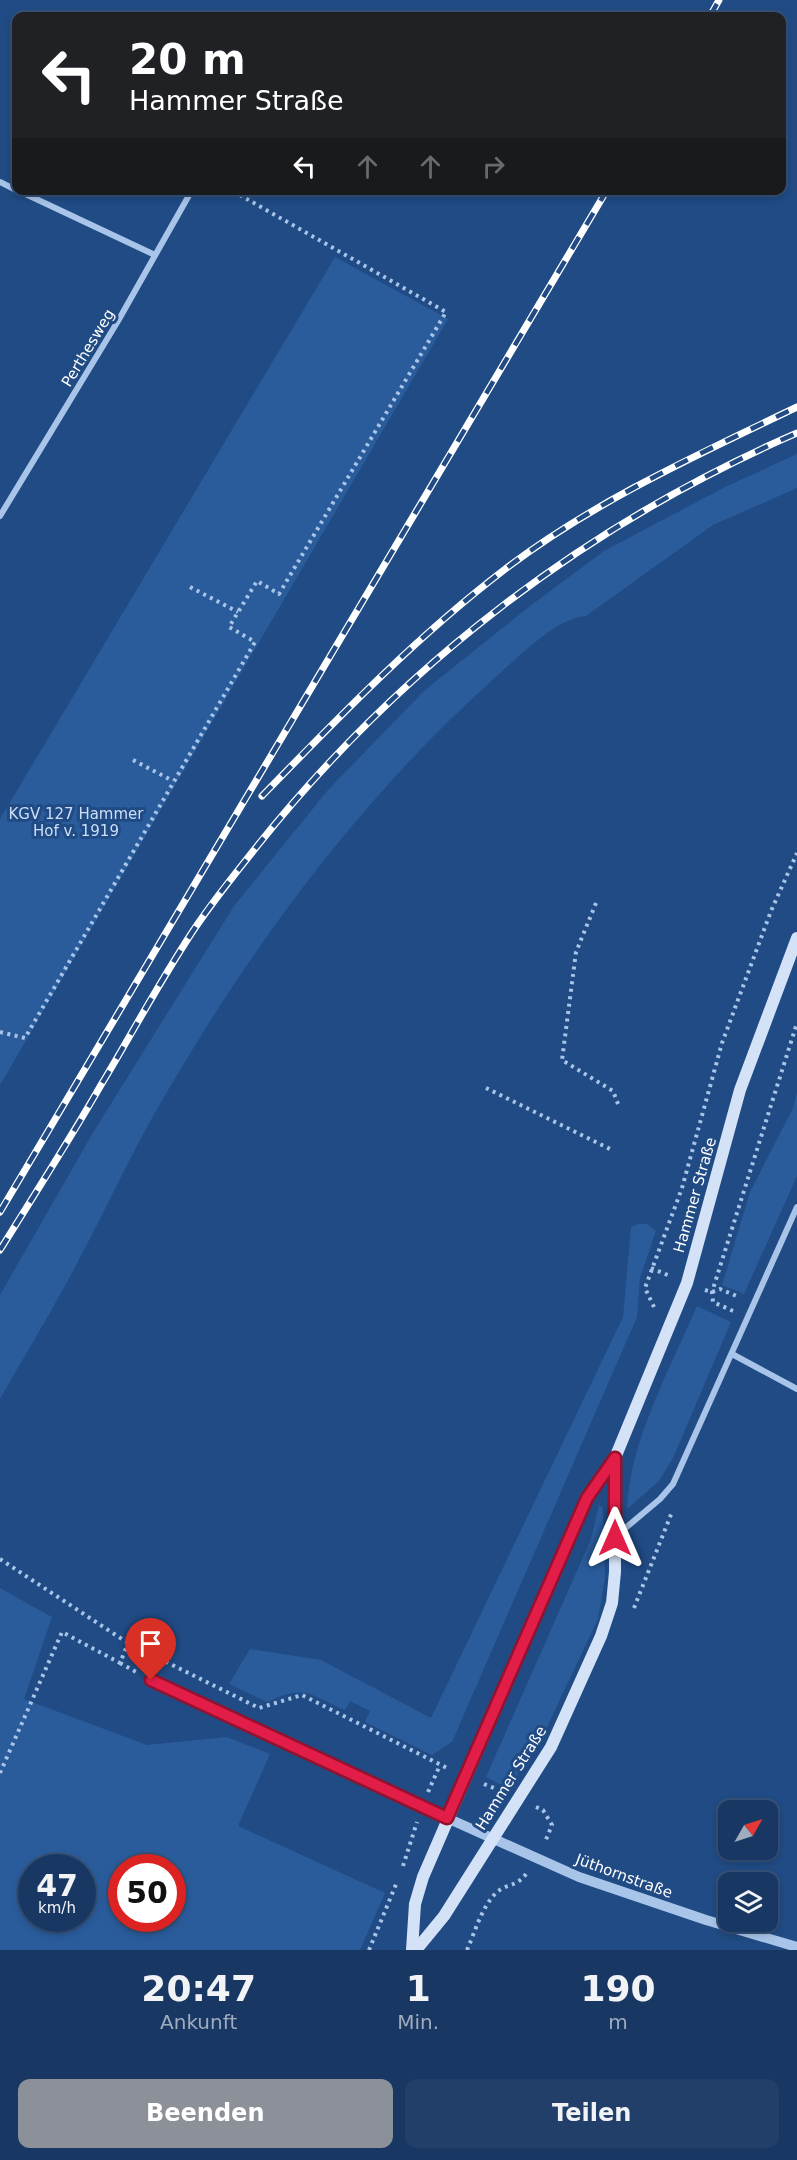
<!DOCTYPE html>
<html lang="de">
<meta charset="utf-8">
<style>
:root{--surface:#183863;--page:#213f69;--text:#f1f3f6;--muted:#9facbe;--line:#365278;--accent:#8c9099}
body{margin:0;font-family:"DejaVu Sans",sans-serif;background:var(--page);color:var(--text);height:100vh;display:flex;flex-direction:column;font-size:22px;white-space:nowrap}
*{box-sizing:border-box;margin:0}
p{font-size:20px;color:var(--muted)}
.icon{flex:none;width:33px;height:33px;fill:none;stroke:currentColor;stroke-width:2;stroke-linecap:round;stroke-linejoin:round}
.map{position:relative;height:1950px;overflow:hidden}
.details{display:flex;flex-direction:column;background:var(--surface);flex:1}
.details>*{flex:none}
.top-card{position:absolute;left:12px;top:12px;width:774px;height:183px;border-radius:12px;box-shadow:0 3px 9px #0003,0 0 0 2px var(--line);background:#202124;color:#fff;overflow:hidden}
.needle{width:39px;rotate:51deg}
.controls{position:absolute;left:718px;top:1800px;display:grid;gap:12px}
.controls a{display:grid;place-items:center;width:60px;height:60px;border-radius:12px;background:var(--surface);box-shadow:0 3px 9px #0003,0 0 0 2px var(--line);font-size:30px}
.speed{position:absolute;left:18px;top:1854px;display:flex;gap:12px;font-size:30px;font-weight:700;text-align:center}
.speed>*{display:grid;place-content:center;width:78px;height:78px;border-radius:50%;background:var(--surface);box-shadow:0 3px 9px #0003,0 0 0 2px var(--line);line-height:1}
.speed small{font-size:15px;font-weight:400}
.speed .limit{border:9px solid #d22;background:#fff;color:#111}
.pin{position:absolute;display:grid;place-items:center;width:51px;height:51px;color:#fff;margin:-62px -26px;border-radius:50% 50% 50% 0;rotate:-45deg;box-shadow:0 0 6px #0007}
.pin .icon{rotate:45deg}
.me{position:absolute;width:66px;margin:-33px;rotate:0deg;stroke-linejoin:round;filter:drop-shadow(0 0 4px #0008)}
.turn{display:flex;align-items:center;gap:21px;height:126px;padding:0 18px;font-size:27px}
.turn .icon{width:78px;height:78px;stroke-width:2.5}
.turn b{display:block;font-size:42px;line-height:51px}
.lanes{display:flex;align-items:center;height:57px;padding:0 18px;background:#0003;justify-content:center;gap:30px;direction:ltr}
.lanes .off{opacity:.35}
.eta{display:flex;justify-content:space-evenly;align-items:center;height:102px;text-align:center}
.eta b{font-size:36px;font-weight:700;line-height:42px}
.cta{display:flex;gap:12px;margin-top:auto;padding:12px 18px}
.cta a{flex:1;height:69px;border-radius:12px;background:var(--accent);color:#fff;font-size:24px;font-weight:700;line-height:69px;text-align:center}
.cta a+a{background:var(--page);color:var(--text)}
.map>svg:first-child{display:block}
.green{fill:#2a5c9c;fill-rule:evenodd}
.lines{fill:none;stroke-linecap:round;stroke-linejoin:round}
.path{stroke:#a8c5e9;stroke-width:4;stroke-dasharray:3 4.5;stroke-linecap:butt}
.minor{stroke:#a8c5e9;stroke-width:6}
.tertiary{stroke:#a8c5e9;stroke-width:10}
.secondary{stroke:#d3e2f7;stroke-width:12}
.rail-casing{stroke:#fff;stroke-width:7}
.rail{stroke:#204b84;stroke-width:4.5;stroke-dasharray:14;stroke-linecap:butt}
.route-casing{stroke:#92132f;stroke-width:15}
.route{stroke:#e11d48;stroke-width:10}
.labels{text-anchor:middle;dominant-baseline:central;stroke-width:6;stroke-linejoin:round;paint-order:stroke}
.street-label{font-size:15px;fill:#fff;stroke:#204b84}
.park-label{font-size:15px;fill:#ccdff7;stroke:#204b84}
</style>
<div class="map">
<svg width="797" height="1950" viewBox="0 0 797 1950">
<rect width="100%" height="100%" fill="#204b84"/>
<g class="green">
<polygon points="335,257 448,319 0,1085 0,819"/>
<path d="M797,454v34l-84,37 -127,91c-28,1 -68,41 -89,60 -140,124 -253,280 -345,442 -30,54 -55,110 -85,164 -21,39 -45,78 -67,117v-104l94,-164 140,-225 94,-116 97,-100 105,-84 74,-55 121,-64z"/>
<polygon points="797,1092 797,1176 744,1294 722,1285 750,1192 793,1108"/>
<path d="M638,1224h9l9,7 -16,47 -3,39 -185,425 -20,13 -67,-33 5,-11 -20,-10 -5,9c-36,-16 -40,-26 -78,-8l-38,-18 21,-35 71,11 110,58 192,-401 8,-90z"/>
<path d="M697,1306l34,16 -58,136 -14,23 -32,28c3,-69 43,-140 70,-203z"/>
<polygon points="599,1505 603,1508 605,1578 598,1619 538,1746 507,1788 486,1777 591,1539"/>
<path d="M0,1588l52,29 -28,82 123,46 80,-8 43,17 -32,72 147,67 -25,57h-360zM32,1868h50v50h-50zM122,1868h50v50h-50z"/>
</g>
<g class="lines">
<g class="path">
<polyline points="190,587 238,612"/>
<polyline points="133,760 173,781"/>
<polyline points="596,903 576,952 562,1060 613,1091 618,1104"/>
<polyline points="0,1032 25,1038 255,642 229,627 257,581 279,594 446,312 231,190"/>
<polyline points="486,1088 610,1149"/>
<polyline points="651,1268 670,1276"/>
<polyline points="705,1290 712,1292 720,1289 739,1297"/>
<polyline points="654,1307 645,1288 682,1188 722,1043 771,911 797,853"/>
<polyline points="733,1311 713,1302 712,1292 797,1023"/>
<polyline points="0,1559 128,1643 259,1708 302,1695 449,1769"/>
<polyline points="634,1608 672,1512"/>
<polyline points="120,1663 138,1673"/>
<polyline points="0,1773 62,1632 120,1663 128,1643"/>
<polyline points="484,1784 499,1790"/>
<polyline points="428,1792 440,1765"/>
<polyline points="536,1807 543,1810 552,1825 545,1842"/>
<polyline points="403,1866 417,1822"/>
<polyline points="369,1950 397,1882"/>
<path d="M467,1950c8,-18 14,-41 28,-56 10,-11 21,-6 31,-20"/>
</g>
<g class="minor">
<polyline points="0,182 16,190"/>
<polyline points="17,190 155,255"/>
<polyline points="0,516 118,321 192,190"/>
<polyline points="732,1354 797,1389"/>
<polyline points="616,1536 660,1499 673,1484 797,1207"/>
<polyline points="151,1680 447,1818"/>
</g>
<polyline class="tertiary" points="447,1818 579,1877 706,1920 797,1947"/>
<g class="secondary">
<polyline points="412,1950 415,1904 423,1877 587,1498 615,1458 687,1283 740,1090 797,938"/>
<polyline points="416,1950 444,1916 551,1747 601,1636 612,1603 615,1572 615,1458"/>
</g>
<defs>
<g id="rail">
<polyline points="710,16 719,0"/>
<path d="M262,796c77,-79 154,-159 242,-226 89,-68 193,-115 293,-163"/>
<polyline points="0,1212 607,190"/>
<path d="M0,1250c34,-55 69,-109 101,-165 30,-50 58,-102 90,-151 20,-31 44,-60 67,-89 143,-179 329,-321 539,-412"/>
</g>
</defs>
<use href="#rail" class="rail-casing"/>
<use href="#rail" class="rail"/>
</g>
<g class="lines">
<defs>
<polyline id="route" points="151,1680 447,1818 587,1498 615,1458 615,1538"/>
</defs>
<use href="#route" class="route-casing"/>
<use href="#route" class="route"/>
</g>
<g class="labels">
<g class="street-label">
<text transform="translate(88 348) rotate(-59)">Perthesweg</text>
<text transform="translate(695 1195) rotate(-74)">Hammer Straße</text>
<text transform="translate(511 1778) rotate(-58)">Hammer Straße</text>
<text transform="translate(624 1876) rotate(20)">Jüthornstraße</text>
</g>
<g class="park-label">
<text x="76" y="814">KGV 127 Hammer<tspan x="76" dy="17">Hof v. 1919</tspan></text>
</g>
</g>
</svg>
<div class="controls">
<a><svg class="needle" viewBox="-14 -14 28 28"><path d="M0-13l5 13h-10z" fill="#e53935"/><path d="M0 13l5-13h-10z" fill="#9facbe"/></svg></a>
<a><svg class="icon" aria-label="layers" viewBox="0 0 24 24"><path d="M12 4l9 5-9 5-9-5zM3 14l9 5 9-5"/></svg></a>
</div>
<div class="speed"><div>47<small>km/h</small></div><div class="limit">50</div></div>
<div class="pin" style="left:151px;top:1680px;background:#d93025"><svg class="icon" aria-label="arrive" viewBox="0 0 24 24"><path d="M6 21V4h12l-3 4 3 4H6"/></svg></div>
<svg class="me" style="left:615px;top:1538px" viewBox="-20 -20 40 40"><path d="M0-17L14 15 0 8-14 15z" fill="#e11d48" stroke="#fff" stroke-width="4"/></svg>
<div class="top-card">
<div class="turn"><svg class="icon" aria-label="left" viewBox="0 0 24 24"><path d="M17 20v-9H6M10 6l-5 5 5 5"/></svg><div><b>20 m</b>Hammer Straße</div></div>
<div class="lanes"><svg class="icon" aria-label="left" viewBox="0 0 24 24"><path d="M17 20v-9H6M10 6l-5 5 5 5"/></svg><svg class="icon off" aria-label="ahead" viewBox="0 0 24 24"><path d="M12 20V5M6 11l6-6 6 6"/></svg><svg class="icon off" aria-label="ahead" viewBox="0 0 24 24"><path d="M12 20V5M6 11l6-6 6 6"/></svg><svg class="icon off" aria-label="right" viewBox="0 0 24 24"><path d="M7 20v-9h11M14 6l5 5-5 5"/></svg></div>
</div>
</div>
<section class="details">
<div class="eta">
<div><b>20:47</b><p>Ankunft</p></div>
<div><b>1</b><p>Min.</p></div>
<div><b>190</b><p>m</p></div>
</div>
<div class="cta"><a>Beenden</a><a>Teilen</a></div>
</section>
